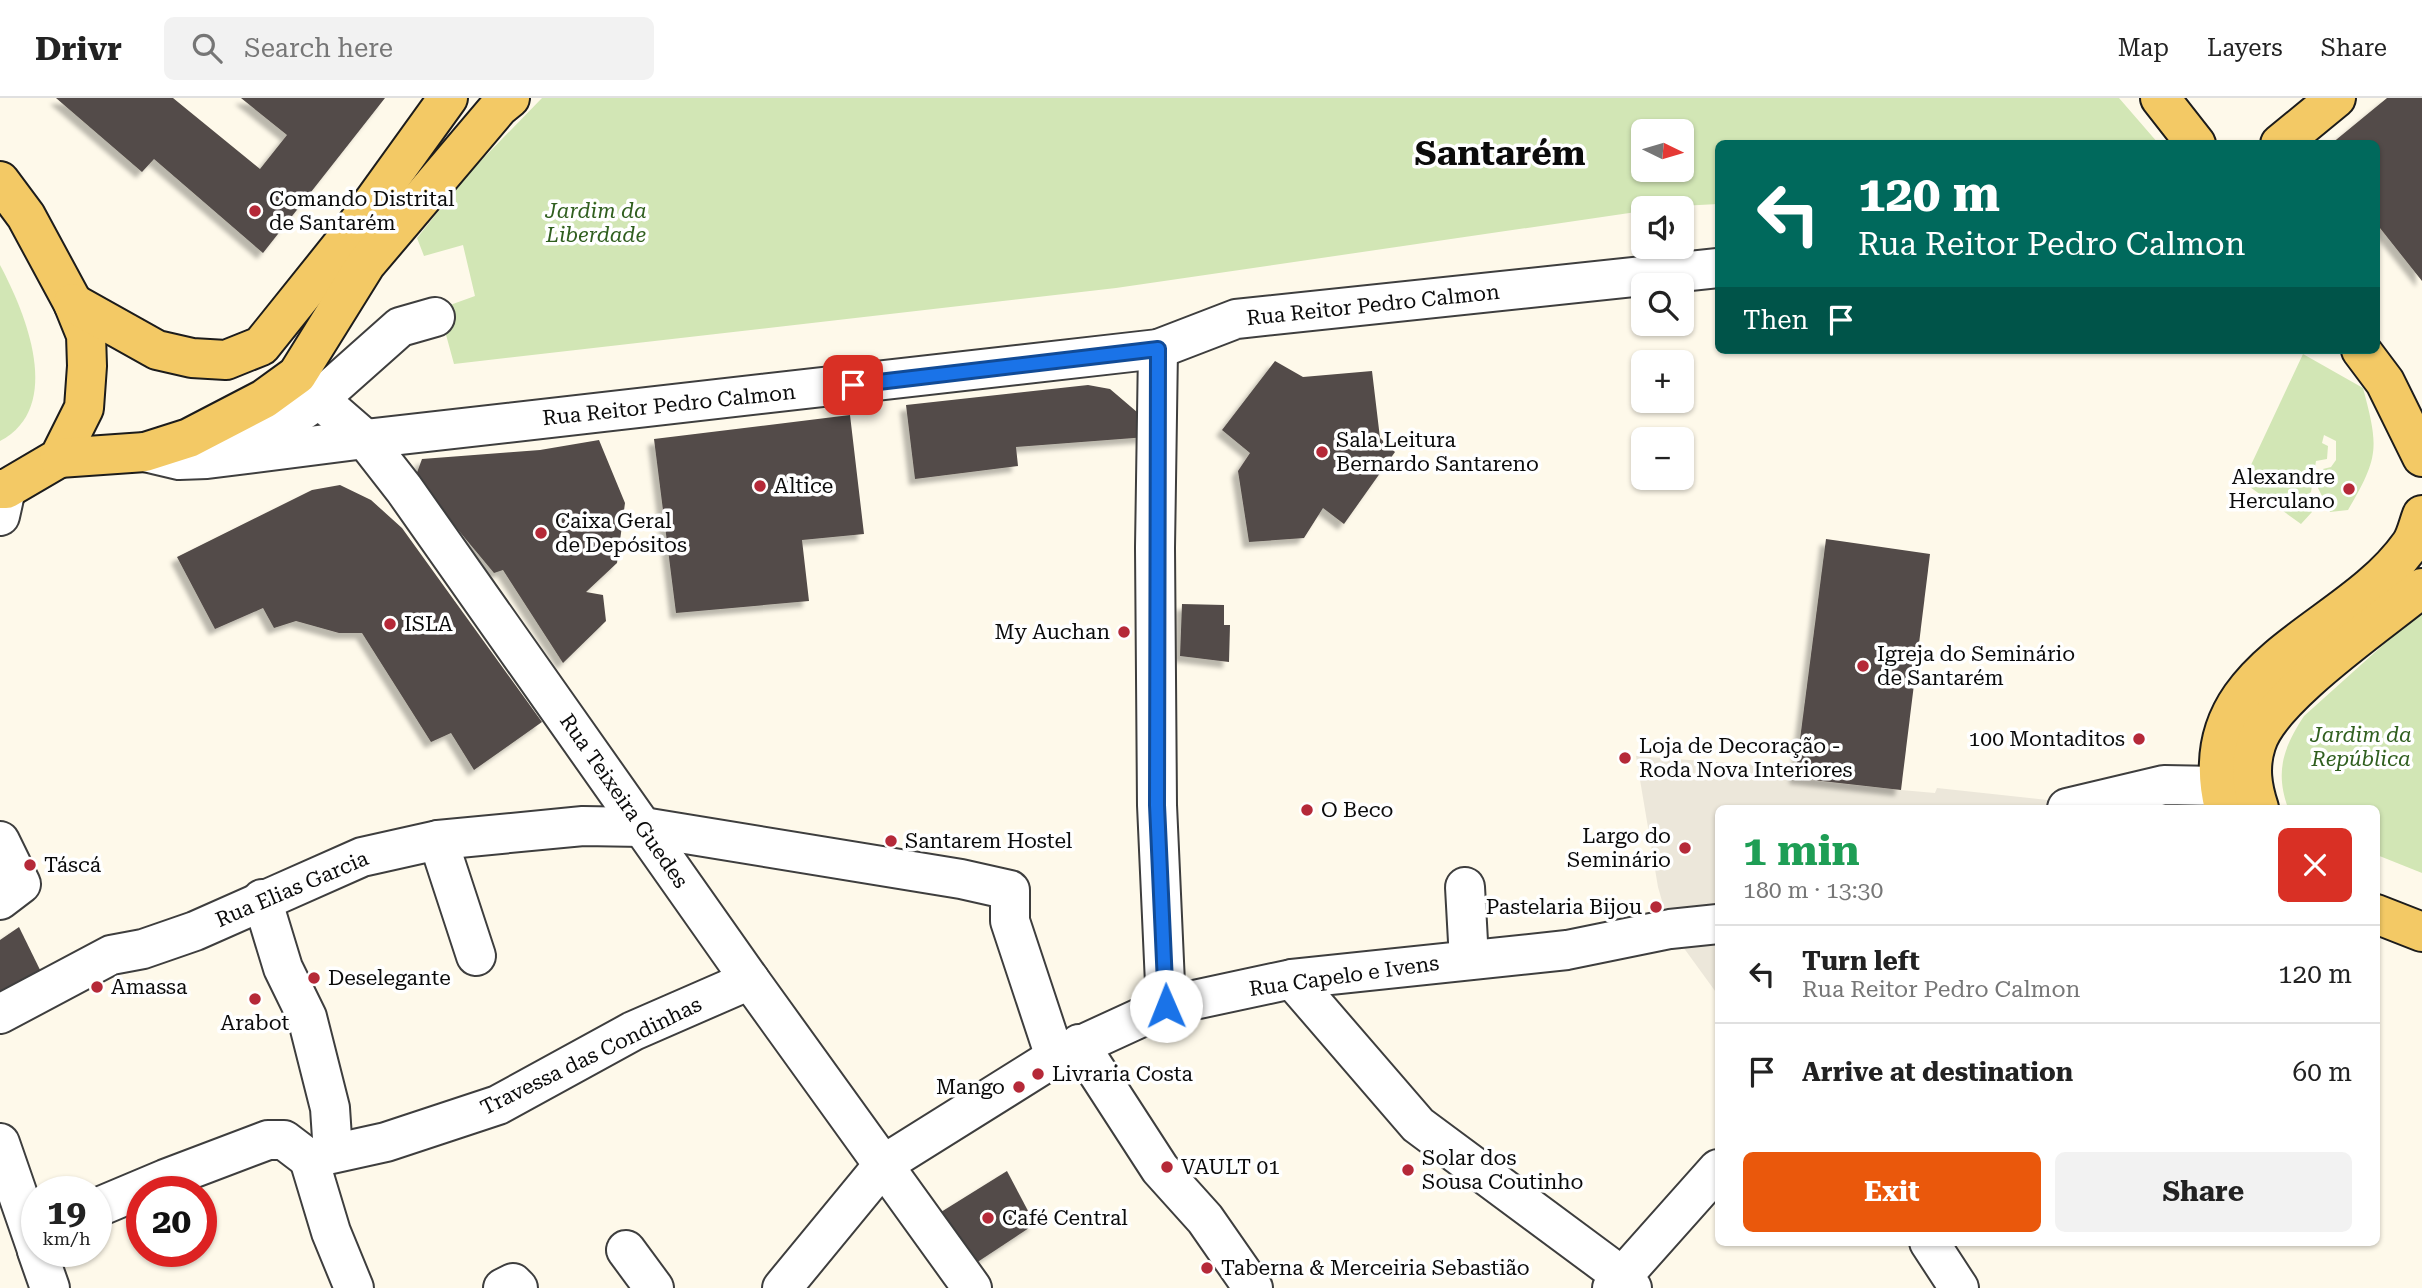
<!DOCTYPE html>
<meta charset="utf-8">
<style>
:root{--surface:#fff;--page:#f2f2f2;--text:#222;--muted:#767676;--line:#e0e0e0;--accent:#ea580c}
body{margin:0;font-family:"Roboto Serif",serif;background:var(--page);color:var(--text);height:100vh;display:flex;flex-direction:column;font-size:26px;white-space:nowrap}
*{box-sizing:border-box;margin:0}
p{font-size:23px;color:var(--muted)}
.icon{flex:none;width:38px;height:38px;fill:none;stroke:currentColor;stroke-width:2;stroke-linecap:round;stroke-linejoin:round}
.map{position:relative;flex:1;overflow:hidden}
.details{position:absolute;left:1715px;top:707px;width:665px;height:441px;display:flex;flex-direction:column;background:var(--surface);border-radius:10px;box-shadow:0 2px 5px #0004}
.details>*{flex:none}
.hud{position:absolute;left:1715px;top:42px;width:665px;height:214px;border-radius:10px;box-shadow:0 2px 5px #0004;background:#00695c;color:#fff;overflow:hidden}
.needle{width:46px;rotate:95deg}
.buttons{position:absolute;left:1631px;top:21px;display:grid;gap:14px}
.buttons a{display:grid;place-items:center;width:63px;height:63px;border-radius:10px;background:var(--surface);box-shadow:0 2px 5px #0004;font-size:35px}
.speed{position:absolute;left:21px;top:1078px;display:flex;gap:14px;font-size:35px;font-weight:700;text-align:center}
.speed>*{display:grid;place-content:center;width:91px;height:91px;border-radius:50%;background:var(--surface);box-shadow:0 2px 5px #0004;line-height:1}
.speed small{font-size:18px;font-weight:400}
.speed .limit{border:10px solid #d22;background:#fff;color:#111}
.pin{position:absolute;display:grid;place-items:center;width:60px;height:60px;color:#fff;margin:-30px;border-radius:14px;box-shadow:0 4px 10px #0006}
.me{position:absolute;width:77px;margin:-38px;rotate:359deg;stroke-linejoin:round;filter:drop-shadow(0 0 5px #0008)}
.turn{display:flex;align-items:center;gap:24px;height:147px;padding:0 28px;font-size:32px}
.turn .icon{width:91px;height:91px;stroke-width:2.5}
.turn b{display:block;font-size:49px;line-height:60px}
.then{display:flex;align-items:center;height:66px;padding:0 28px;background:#0003;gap:14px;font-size:26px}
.round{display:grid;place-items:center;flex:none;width:74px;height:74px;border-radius:10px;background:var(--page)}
.overview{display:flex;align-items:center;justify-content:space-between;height:119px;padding:0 28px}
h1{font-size:42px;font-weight:700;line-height:52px;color:#1e9e55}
.cta{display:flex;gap:14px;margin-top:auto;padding:14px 28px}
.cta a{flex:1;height:80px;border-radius:10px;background:var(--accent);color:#fff;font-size:28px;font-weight:700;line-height:80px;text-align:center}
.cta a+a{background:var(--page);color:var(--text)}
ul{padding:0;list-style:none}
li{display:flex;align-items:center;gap:21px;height:98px;padding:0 28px;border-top:2px solid var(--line)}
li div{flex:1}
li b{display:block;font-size:26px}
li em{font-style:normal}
header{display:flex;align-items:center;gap:42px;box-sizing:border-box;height:98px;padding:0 35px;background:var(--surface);border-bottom:2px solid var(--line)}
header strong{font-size:33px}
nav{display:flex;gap:38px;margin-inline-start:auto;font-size:24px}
.search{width:490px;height:63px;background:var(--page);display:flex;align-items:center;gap:18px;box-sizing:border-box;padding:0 24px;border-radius:10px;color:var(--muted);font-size:26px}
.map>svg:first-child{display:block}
.green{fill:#d2e6b5;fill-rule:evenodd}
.plaza{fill:#ece7da}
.building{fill:#534b48;filter:url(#shadow)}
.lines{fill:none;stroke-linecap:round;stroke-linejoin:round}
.minor-casing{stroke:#3e3e3e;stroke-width:42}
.major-casing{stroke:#1c1c1c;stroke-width:42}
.minor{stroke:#fff;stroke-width:38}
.major{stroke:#f3c965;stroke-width:38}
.route-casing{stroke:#114b97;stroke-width:18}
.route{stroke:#1a73e8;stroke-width:12}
.poi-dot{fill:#b52938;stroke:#fff;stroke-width:2.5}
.labels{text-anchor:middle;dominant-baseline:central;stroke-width:7;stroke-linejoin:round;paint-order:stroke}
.poi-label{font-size:21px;fill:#0b0b0b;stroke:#fff;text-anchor:start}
.park-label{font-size:21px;font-style:italic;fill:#305f1f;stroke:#fff}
.street-label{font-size:21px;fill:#0b0b0b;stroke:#fff}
.town-label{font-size:35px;font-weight:bold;fill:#0b0b0b;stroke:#fff}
</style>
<header>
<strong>Drivr</strong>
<div class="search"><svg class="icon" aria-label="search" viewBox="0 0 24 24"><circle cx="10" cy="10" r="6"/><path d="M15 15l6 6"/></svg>Search here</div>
<nav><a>Map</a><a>Layers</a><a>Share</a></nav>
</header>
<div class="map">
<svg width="2422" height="1190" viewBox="0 0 2422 1190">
<defs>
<filter id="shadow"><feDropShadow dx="-6" dy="6" stdDeviation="2" flood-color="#0004"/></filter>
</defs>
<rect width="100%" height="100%" fill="#fef9ea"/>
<g class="green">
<path d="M542,0h1577l39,45 -440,1v60l-75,4v3l-527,77 -662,76 -15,-55 36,-13 -12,-51 -39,11 -7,-18 51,-64zM1643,33h39v39h-39z"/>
<path d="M0,167c25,47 65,142 0,176z"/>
<path d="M2303,256l60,34c16,60 16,69 -15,122l-18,2 -12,-24 5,-19 8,-2 5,-7v-19l-12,-6 -2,8 6,3 -1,13 -11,2 -5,31 -7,6 8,14 -11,12 -58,-42z"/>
<path d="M2422,512v263l-45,-18 -1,-47h-88c-13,-36 -5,-60 16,-92z"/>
</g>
<polygon class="plaza" points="1636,658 1757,667 1756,677 1901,692 1935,695 1937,690 2047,702 2046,710 1718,710 1718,897 1670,831 1658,789"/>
<g class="building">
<polygon points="56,0 173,0 260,71 287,37 241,0 385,0 263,155 154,61 142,74"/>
<polygon points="2387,0 2422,0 2422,183 2376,125 2376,46 2331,46"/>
<polygon points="1275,263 1303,279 1372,273 1380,340 1395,354 1344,426 1323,410 1304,440 1249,444 1238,373 1250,355 1222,332"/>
<polygon points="1088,287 1110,291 1144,320 1147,339 1016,349 1018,368 915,381 906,307"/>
<polygon points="850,317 864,436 802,442 809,503 676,515 654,341"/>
<polygon points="599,342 625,405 617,465 586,494 603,497 606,523 563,565 503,472 494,475 415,380 422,361 540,352"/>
<polygon points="340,387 371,402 402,430 542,624 474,672 451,635 431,644 362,535 339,535 296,523 274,530 263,510 215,531 177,459 312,392"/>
<polygon points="1826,441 1930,456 1901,692 1795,680"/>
<polygon points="1182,506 1224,507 1224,527 1230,527 1229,564 1180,558"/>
<polygon points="19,829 46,884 0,910 0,842"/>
<polygon points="1007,1073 1035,1126 976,1165 941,1114"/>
</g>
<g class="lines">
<defs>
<g id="minor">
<polyline points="1158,251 1155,450 1157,707 1166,908"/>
<polyline points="297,277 319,301 365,341 404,391 750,882 972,1190"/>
<polyline points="245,352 319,301 400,229 435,219"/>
<polyline points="145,354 179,362 207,361 365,341 1158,251 1236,221 1718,170"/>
<polyline points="0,418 6,391"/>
<polyline points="2067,710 2164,687 2218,688"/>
<polyline points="438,742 476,858"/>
<polyline points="0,743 21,786 0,802"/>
<polyline points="1465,789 1469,862"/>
<polyline points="262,801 283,870 307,919 330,1010 333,1055"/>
<polyline points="1292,881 1418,1027 1623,1179 1632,1190"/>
<polyline points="0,916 111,857 143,851 195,833 362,759 438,742 583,728 643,729 961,781 1010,792 1010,823 1055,959"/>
<polyline points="1079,946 1160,1071 1205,1121 1253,1190"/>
<polyline points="0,1045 37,1152"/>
<polyline points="309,1061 386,1044 498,1007 633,933 750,882"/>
<polyline points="309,1061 331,1134 354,1190"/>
<polyline points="96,1110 165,1081 268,1042 284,1042 309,1061"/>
<polyline points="1929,1144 1959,1190"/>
<polyline points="626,1152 654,1190"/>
<polyline points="37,1153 50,1190"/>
<polyline points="503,1190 513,1185 518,1190"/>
<polyline points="782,1190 884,1066 1055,959 1166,908 1292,881 1567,852 1670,831 1718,826"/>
<polyline points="1612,1190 1718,1071"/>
</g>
<g id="major">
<polyline points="2160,0 2196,46"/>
<polyline points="2280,46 2336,0"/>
<polyline points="0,83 26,118 73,205 86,237 87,268 84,310 59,360 6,391 0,391"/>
<polyline points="73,205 157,252 192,260 226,262 261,248 342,147 448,0"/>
<polyline points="2361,252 2385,284 2422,359"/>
<polyline points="59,360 145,354 189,340 264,301 297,277 366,166 499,9 510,0"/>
<path d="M2224,710c-36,-144 121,-171 186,-263 6,-8 8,-20 12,-30"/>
<path d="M2259,710c-7,-21 -10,-41 -3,-63 13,-47 125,-123 166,-157"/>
<polyline points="2376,816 2422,834"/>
</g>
</defs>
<use href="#minor" class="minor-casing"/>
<use href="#major" class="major-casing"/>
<use href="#minor" class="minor"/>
<use href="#major" class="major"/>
</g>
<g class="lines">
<defs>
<polyline id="route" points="853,287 1158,251 1157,707 1166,908"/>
</defs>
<use href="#route" class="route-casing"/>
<use href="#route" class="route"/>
</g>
<g class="poi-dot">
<circle cx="255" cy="113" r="7"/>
<circle cx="1322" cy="354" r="7"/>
<circle cx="760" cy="388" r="7"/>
<circle cx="2349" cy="391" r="7"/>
<circle cx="541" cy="435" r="7"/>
<circle cx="390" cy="526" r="7"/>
<circle cx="1124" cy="534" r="7"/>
<circle cx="1863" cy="568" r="7"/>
<circle cx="2139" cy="641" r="7"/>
<circle cx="1625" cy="660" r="7"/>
<circle cx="1307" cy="712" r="7"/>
<circle cx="891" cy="743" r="7"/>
<circle cx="1685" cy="750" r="7"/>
<circle cx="30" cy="767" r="7"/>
<circle cx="1656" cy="809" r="7"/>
<circle cx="314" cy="880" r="7"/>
<circle cx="97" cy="889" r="7"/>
<circle cx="255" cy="901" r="7"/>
<circle cx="1038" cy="976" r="7"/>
<circle cx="1019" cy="989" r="7"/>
<circle cx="1167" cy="1069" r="7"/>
<circle cx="1408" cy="1072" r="7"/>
<circle cx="988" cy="1120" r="7"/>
<circle cx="1207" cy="1170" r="7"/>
</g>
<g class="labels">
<g class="poi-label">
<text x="269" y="101">Comando Distrital<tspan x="269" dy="24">de Santarém</tspan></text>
<text x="1336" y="342">Sala Leitura<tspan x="1336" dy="24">Bernardo Santareno</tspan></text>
<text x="2335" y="379" text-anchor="end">Alexandre<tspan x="2335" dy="24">Herculano</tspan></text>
<text x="774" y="388">Altice</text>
<text x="555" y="423">Caixa Geral<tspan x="555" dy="24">de Depósitos</tspan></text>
<text x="404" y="526">ISLA</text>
<text x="1110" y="534" text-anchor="end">My Auchan</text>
<text x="1877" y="556">Igreja do Seminário<tspan x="1877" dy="24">de Santarém</tspan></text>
<text x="2125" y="641" text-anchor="end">100 Montaditos</text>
<text x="1639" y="648">Loja de Decoração -<tspan x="1639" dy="24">Roda Nova Interiores</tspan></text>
<text x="1321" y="712">O Beco</text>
<text x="1671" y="738" text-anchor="end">Largo do<tspan x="1671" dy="24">Seminário</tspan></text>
<text x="905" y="743">Santarem Hostel</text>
<text x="44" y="767">Táscá</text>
<text x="1642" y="809" text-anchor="end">Pastelaria Bijou</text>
<text x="328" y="880">Deselegante</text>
<text x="111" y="889">Amassa</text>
<text x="255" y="925" text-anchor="middle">Arabot</text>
<text x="1052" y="976">Livraria Costa</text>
<text x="1005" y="989" text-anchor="end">Mango</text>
<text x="1422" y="1060">Solar dos<tspan x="1422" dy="24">Sousa Coutinho</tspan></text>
<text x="1181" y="1069">VAULT 01</text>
<text x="1002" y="1120">Café Central</text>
<text x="1221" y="1170">Taberna &amp; Merceiria Sebastião</text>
</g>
<g class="park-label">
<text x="596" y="113">Jardim da<tspan x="596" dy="24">Liberdade</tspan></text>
<text x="2361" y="637">Jardim da<tspan x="2361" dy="24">República</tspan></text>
</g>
<g class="street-label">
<text transform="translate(1373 207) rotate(-6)">Rua Reitor Pedro Calmon</text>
<text transform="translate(669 307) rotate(-6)">Rua Reitor Pedro Calmon</text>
<text transform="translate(624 703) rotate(55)">Rua Teixeira Guedes</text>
<text transform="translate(292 791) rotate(-23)">Rua Elias Garcia</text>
<text transform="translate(1344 878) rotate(-8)">Rua Capelo e Ivens</text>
<text transform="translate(591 958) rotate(-26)">Travessa das Condinhas</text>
</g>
<g class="town-label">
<text x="1500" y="55">Santarém</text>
</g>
</g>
</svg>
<div class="buttons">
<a><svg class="needle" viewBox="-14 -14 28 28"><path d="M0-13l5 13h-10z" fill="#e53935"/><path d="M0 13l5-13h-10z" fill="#767676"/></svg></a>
<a><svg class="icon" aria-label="sound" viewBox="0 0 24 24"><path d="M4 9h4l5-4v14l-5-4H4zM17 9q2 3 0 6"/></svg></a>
<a><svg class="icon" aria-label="search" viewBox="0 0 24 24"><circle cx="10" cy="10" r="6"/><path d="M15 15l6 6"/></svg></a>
<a>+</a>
<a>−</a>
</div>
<div class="speed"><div>19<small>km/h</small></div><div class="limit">20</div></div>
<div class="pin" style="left:853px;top:287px;background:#d93025"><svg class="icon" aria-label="arrive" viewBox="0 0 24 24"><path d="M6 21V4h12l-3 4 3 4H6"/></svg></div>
<svg class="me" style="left:1166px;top:908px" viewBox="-20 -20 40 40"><circle r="19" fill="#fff"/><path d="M0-13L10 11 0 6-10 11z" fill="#1a73e8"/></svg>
<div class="hud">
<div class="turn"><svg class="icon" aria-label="left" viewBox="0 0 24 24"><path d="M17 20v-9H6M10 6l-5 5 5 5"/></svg><div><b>120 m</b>Rua Reitor Pedro Calmon</div></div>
<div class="then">Then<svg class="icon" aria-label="arrive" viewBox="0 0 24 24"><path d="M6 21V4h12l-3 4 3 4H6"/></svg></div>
</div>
<section class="details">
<div class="overview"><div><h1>1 min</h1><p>180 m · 13:30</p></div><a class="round" style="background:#d93025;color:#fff"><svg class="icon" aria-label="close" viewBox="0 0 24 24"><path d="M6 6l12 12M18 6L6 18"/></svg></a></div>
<ul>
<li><svg class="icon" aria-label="left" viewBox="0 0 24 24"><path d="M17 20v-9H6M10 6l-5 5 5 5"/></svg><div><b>Turn left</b><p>Rua Reitor Pedro Calmon</p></div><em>120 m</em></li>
<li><svg class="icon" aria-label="arrive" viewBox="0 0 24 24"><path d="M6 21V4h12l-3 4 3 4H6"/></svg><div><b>Arrive at destination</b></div><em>60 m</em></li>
</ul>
<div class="cta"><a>Exit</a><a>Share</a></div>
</section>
</div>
